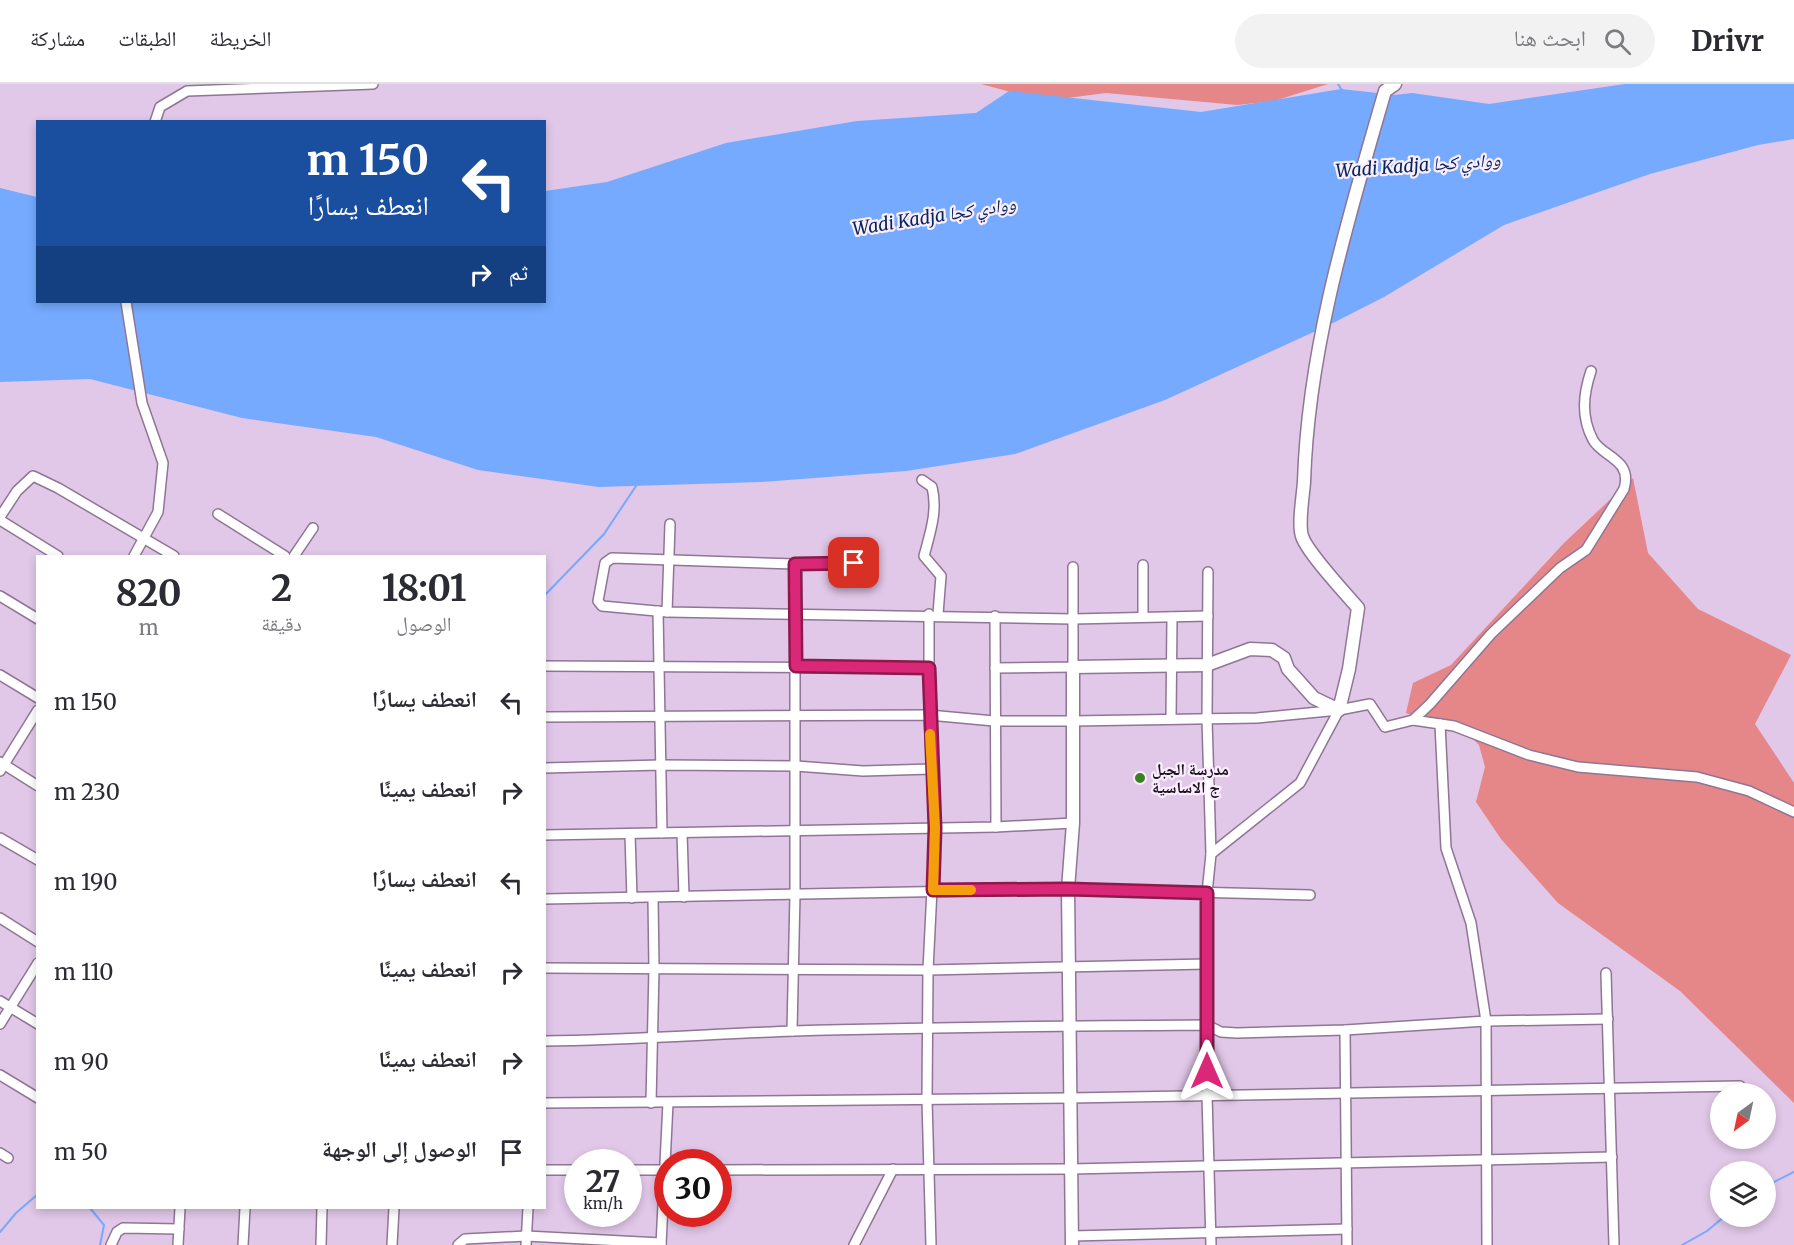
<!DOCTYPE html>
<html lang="ar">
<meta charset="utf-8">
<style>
:root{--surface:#fff;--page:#f2f2f3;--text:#2b2b33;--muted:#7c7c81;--line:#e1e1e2}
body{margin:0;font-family:Merriweather,"Noto Naskh Arabic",serif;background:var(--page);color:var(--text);direction:rtl;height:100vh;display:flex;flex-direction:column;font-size:22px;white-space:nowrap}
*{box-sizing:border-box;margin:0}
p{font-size:20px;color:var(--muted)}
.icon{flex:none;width:33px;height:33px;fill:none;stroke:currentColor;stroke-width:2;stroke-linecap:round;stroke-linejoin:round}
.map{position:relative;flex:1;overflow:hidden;direction:ltr}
.sheet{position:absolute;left:36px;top:471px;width:510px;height:654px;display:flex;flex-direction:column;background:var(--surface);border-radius:0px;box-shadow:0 3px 9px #0003;direction:rtl}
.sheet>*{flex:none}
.guide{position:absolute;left:36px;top:36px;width:510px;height:183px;border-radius:0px;box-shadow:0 3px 9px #0003;direction:rtl;background:#1a4fa0;color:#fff;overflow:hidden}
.needle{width:39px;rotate:213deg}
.controls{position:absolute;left:1710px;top:999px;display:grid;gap:12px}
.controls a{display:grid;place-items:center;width:66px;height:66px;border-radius:50%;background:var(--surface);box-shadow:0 3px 9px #0003;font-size:30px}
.speed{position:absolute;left:564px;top:1065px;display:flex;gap:12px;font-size:30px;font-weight:700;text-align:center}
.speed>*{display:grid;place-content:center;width:78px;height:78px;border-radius:50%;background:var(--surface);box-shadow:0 3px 9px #0003;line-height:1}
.speed small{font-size:15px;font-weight:400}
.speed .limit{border:9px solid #d22;background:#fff;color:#111}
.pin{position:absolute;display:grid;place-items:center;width:51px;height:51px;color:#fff;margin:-26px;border-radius:12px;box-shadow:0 3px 9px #0006}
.me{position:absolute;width:66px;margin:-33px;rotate:0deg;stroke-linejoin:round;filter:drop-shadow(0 0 4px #0008)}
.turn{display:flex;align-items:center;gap:21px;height:126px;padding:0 18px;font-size:27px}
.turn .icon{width:78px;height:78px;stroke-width:2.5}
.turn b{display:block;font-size:42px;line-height:51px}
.then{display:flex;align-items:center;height:57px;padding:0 18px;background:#0003;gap:12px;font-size:22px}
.eta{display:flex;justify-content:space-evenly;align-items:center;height:102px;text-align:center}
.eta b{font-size:36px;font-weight:700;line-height:42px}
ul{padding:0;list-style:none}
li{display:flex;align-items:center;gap:18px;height:90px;padding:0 18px}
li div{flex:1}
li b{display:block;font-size:22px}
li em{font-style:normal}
header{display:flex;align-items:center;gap:36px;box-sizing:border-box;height:84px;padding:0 30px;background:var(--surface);border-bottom:2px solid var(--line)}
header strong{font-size:28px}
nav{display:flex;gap:33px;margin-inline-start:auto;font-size:21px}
.search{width:420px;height:54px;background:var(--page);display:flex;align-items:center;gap:15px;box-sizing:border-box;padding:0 21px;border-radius:33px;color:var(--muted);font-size:22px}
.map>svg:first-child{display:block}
.green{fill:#e58688}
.water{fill:#75aafe}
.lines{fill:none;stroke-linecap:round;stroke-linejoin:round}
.stream{stroke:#75aafe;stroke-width:2}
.minor-casing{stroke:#8e7694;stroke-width:12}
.secondary-casing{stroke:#8e7694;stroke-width:15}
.minor{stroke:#fff;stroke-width:9}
.secondary{stroke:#fff;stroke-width:12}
.route-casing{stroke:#8e194d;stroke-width:15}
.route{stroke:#db2777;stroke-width:10}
.slow{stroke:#f59e0b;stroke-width:10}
.poi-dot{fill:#3a7f22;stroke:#faedfe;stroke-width:2}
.labels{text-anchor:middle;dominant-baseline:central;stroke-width:4.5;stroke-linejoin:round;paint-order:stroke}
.poi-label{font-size:16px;font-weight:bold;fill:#1e1420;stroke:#faedfe;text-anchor:start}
.water-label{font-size:18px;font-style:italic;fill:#052659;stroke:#faedfe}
</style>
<header>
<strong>Drivr</strong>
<div class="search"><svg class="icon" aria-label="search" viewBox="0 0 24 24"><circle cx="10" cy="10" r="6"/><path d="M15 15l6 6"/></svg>ابحث هنا</div>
<nav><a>الخريطة</a><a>الطبقات</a><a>مشاركة</a></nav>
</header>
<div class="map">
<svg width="1794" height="1161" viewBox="0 0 1794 1161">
<rect width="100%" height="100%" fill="#e1c7e8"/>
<g class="green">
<polygon points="981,0 1328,0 1274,17 1237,21 1106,9 1044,17"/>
<polygon points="1633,394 1648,469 1698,525 1791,571 1755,640 1794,699 1794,1019 1680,907 1558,819 1501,755 1476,718 1485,683 1479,661 1471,653 1406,629 1413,599 1451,581 1564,459"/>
</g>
<polygon class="water" points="1625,0 1794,0 1794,55 1758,61 1650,90 1504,141 1384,213 1331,240 1165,316 1015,370 906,387 761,398 599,403 478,386 376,353 242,334 90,295 0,298 0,104 37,113 38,218 544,218 545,107 607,98 726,59 857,37 976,29 1009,7 1201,28 1341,5 1395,11 1412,9 1489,20"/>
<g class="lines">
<g class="stream">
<polyline points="1338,0 1343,8"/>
<polyline points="544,512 604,450 638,399"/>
<polyline points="1766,1102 1794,1088"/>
<polyline points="90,1124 104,1141 100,1161"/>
<polyline points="0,1148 16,1129 38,1110"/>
<polyline points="1682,1161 1707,1147 1725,1132"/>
</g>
<defs>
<g id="minor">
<polyline points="155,38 160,23 187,7 373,0"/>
<polyline points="126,218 142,319 163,379 158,428 134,472"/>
<path d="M922,396l10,7c6,24 -2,46 -8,69l17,20 -3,38"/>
<polyline points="218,430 285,472"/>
<polyline points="0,433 17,407 33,392 58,404 174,472"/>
<polyline points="0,436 58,472"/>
<polyline points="294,472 313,444"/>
<polyline points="873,479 795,480 612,474 605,479 598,517 602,522 667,528 1073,535 1208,532"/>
<polyline points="1208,488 1207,635 1211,770 1207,809 1207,1010 1211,1161"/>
<polyline points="0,512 38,535"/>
<polyline points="658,527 662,749"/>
<polyline points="667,528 670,440"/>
<polyline points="929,530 929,631 935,744 928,886 927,1016 931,1161"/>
<polyline points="995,532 996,743"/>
<polyline points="1143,533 1143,481"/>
<polyline points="544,582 929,584"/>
<polyline points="995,584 1073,583 1073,483"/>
<polyline points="0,591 38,614"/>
<polyline points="544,633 929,631 994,637 1073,637 1257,634 1339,626 1370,620 1385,643 1413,636 1454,642 1529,671 1578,683 1697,693 1749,707 1794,728"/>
<polyline points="1171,635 1172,533"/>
<path d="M1413,636l17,-16 61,-70 69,-66 26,-18 38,-61c9,-30 -22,-32 -31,-49 -12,-23 -10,-45 -2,-69"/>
<polyline points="1440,640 1446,764 1471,839 1486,937 1487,1161"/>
<polyline points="0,678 38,702"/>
<polyline points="544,684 661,681 796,682 863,687 932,685"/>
<polyline points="0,687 38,626"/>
<polyline points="682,749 684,813"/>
<polyline points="630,750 632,814"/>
<polyline points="544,751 996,743 1073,739"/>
<polyline points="0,754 38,776"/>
<polyline points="1211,770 1300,699 1339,626"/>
<polyline points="544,815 1068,805 1310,811"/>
<polyline points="0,834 38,858"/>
<polyline points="544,884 928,886 1207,880"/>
<polyline points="1606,889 1614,1161"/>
<polyline points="0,917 38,940"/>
<polyline points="0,940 38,879"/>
<polyline points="1345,946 1347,1161"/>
<polyline points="792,947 795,810 795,480"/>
<path d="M544,957c84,-1 167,-7 250,-10 138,-4 276,-5 413,-6l14,7 16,1 108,-3 141,-9 122,-2"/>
<polyline points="0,991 38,1014"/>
<polyline points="544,1019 1070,1014 1740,1002"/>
<polyline points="651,1019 654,884 653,814"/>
<polyline points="0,1069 8,1074"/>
<polyline points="544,1086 578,1086"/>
<polyline points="628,1086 668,1086"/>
<polyline points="718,1086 1071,1085 1612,1073"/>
<polyline points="1072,1152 1347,1145"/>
<polyline points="111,1161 117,1148 123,1144 179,1145"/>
<polyline points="178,1161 180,1124"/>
<polyline points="243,1161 245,1124"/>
<polyline points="321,1161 322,1124"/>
<polyline points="392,1161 394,1124"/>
<polyline points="458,1161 465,1155 526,1152 661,1159"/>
<polyline points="526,1161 528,1124"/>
<polyline points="661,1161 668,1019"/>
<polyline points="854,1161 893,1085"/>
</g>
<path id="secondary" d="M1072,1161l-4,-356 5,-66v-156l134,-2 43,-16 22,1 12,8 4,11 26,29 25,12 10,-41 9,-61c-12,-14 -52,-57 -56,-72 -4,-12 1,-40 2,-54 4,-133 44,-263 81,-391l10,-7"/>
</defs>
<use href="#minor" class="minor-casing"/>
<use href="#secondary" class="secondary-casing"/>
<use href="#minor" class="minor"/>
<use href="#secondary" class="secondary"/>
</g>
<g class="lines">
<defs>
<polyline id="route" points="854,479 795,480 796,582 929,584 935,744 933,806 1068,805 1207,809 1207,987"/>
</defs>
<use href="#route" class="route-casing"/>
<use href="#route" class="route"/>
<polyline class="slow" points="930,650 935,744 933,806 971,806"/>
</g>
<circle class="poi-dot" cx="1140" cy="694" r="6"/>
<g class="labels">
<g class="poi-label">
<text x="1152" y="685">مدرسة الجبل<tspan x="1152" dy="18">ج الاساسية</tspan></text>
</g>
<g class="water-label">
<text transform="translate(1418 81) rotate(-4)">Wadi Kadja ووادي كجا</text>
<text transform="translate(934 132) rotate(-9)">Wadi Kadja ووادي كجا</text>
</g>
</g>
</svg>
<div class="controls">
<a><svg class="needle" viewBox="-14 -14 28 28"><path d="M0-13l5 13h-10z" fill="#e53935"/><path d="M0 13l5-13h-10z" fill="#7c7c81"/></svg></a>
<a><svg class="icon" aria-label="layers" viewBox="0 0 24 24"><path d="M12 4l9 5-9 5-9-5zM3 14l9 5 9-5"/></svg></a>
</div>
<div class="speed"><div>27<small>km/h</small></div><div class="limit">30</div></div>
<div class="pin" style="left:854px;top:479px;background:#d93025"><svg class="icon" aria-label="arrive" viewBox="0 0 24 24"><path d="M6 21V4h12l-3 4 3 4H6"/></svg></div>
<svg class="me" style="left:1207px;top:987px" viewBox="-20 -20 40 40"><path d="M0-17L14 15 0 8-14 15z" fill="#db2777" stroke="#fff" stroke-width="4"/></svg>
<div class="guide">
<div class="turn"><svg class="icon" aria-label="left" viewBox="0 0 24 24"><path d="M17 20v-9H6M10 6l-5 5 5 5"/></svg><div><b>150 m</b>انعطف يسارًا</div></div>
<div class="then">ثم<svg class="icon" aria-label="right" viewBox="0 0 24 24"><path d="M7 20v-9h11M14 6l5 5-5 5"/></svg></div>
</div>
<section class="sheet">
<div class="eta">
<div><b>18:01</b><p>الوصول</p></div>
<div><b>2</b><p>دقيقة</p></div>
<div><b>820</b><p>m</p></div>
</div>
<ul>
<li><svg class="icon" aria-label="left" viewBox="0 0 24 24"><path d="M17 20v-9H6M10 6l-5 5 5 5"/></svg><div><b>انعطف يسارًا</b></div><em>150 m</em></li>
<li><svg class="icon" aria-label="right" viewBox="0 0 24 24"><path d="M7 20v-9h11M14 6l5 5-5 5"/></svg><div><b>انعطف يمينًا</b></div><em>230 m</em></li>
<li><svg class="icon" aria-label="left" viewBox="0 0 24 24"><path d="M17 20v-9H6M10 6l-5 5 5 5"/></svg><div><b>انعطف يسارًا</b></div><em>190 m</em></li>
<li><svg class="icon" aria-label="right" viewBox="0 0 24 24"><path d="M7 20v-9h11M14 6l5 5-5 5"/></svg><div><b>انعطف يمينًا</b></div><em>110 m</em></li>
<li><svg class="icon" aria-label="right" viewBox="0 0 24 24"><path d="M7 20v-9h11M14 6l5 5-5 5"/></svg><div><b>انعطف يمينًا</b></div><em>90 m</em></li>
<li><svg class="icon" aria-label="arrive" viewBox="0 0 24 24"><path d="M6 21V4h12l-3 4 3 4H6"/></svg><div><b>الوصول إلى الوجهة</b></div><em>50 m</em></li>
</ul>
</section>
</div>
